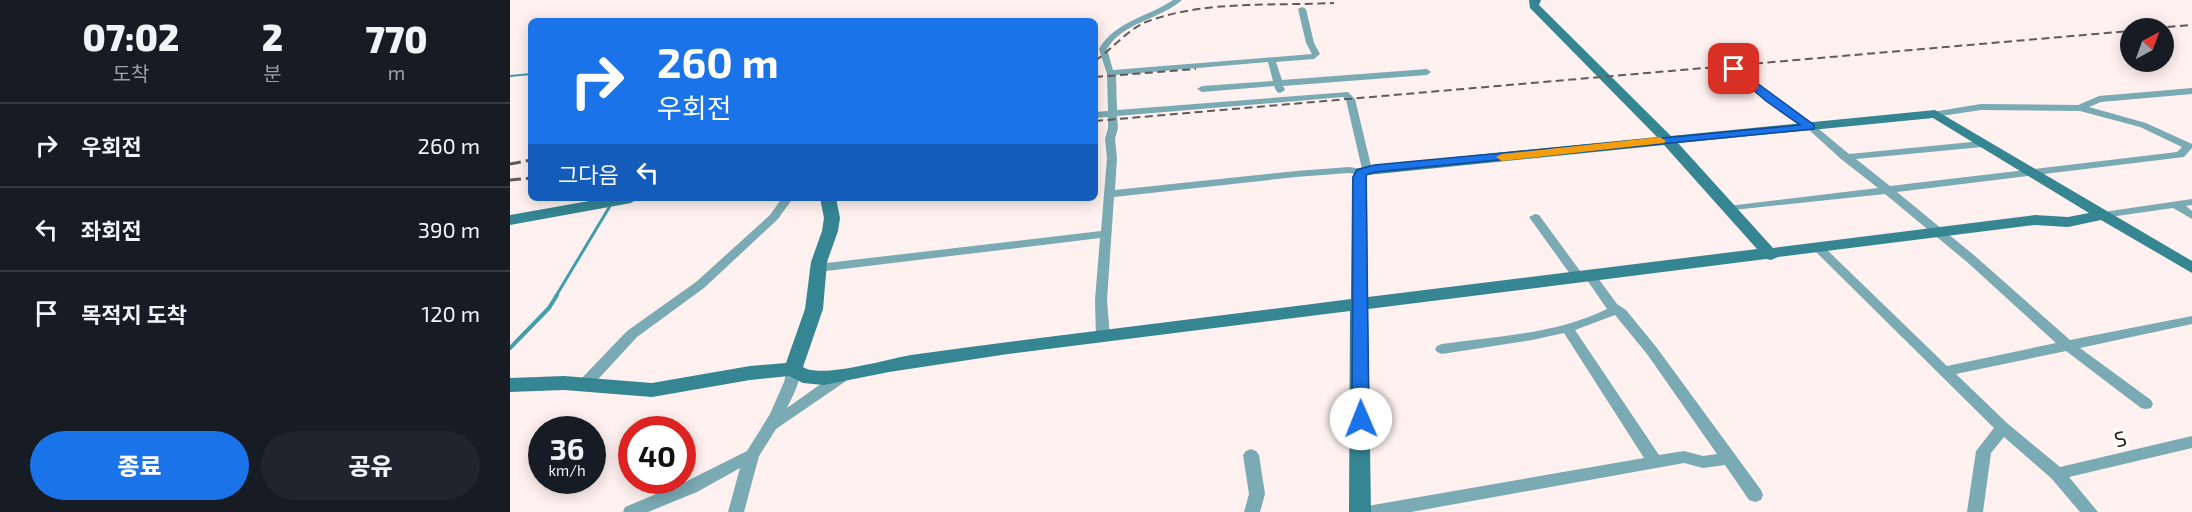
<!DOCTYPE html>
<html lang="ko">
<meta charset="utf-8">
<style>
:root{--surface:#171b24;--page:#20242c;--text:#f1f3f6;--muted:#9ea1a6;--line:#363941;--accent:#1a73e8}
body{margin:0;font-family:"Exo 2","Noto Sans KR",sans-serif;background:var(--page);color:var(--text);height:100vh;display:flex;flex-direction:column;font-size:22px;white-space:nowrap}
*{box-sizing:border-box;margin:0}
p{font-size:20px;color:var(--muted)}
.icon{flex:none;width:33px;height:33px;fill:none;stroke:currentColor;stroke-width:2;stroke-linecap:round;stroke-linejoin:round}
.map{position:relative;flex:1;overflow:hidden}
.panel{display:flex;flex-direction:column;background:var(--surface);width:510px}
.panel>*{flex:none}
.banner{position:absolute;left:18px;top:18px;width:570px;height:183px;border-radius:9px;box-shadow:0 3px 15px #0003;background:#1a73e8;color:#fff;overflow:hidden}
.needle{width:39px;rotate:41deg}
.buttons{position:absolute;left:1610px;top:18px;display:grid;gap:12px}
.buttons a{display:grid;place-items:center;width:54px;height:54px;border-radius:50%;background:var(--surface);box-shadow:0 3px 15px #0003;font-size:30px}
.speed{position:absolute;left:18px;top:416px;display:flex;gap:12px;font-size:30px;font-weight:700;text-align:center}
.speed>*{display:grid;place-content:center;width:78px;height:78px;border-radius:50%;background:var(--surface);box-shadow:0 3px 15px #0003;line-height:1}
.speed small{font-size:15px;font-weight:400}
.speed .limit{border:9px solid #d22;background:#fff;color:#111}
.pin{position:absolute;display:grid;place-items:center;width:51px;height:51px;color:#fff;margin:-26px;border-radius:12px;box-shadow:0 3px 9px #0006}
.me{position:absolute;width:66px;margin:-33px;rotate:359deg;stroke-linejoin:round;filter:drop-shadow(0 0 4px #0008)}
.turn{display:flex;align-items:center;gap:21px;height:126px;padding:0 30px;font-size:27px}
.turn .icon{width:78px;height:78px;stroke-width:2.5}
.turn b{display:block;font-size:42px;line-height:51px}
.then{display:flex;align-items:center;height:57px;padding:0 30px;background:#0003;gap:12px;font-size:22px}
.eta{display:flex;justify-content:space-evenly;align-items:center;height:102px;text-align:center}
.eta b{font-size:36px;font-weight:800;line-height:42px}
.cta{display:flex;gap:12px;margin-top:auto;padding:12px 30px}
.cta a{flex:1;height:69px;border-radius:36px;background:var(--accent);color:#fff;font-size:24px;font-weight:800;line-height:69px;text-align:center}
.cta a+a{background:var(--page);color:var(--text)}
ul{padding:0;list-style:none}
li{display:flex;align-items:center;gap:18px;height:84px;padding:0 30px;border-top:2px solid var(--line)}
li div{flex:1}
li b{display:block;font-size:22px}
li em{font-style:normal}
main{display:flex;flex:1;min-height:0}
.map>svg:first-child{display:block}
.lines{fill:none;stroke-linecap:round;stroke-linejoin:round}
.stream-far2{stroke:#429dad;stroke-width:2}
.stream-far1{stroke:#429dad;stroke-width:3}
.stream{stroke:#429dad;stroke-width:4}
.street{fill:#7aaab3;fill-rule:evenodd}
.secondary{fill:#358593;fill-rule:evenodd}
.rail-far1{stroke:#625a5a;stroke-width:2;stroke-dasharray:8 4.5;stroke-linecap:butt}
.rail{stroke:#625a5a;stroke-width:3;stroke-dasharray:11 5;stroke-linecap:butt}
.route{fill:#1a73e8;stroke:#114b97;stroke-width:1.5}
.slow{fill:#f59e0b}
.labels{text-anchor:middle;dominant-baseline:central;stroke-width:6;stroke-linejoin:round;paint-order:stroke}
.near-street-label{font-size:21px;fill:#251f1f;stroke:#fff}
</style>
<main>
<section class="panel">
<div class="eta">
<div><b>07:02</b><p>도착</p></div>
<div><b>2</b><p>분</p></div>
<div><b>770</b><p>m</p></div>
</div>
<ul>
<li><svg class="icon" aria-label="right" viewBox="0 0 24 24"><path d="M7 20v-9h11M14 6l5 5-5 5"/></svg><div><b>우회전</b></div><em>260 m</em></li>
<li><svg class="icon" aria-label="left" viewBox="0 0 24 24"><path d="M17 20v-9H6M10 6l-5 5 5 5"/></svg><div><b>좌회전</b></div><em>390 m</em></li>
<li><svg class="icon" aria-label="arrive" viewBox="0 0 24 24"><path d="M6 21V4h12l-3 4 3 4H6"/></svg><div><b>목적지 도착</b></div><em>120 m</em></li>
</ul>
<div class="cta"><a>종료</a><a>공유</a></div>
</section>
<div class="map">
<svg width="1682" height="512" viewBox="0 0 1682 512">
<rect width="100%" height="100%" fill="#fef1ef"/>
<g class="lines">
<polyline class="stream-far2" points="0,76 21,74"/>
<polyline class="stream-far1" points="46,296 100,206"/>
<polyline class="stream" points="0,348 39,308 47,295"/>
<g class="street">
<path d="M663,0h9c-23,20 -59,22 -75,49l6,21 199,-16 -6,-11 -8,-34 4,-2 4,2 8,34 6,11 -6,5 -38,3 6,18 145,-11 4,3 -4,3 -144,11 2,4 -5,3 -3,-1 -3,-6 -72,6 -5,-3 5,-3 71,-5 -5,-19 -152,13 1,35 231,-18 7,7 17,71 -11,5 -12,-2 -53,4 -182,20 -7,103 3,37 -2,3h-10l-2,-3 -1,-37 5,-62 -282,34 -4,-1 -2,-3 2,-3 4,-1 283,-33 6,-73 -2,-19 3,-11v-11l-13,1v-6l13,-1 -1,-37 -8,-25c16,-28 49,-32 74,-49zM833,97l3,3 16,69 -13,-2 -53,4 -181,19 2,-32 -2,-19 3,-11 -1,-12z"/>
<polygon points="1224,66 1263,97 1304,125 1339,154 1472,141 1477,144 1472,147 1346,159 1380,186 1667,152 1672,147 1630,127 1570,111 1471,110 1425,117 1422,116 1422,112 1471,104 1568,105 1589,96 1682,88 1682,94 1591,102 1579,107 1636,123 1682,144 1682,148 1674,157 1387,192 1465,256 1560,340 1682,316 1682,324 1570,348 1641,400 1643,404 1641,408 1636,409 1631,408 1556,351 1446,374 1498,424 1550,467 1682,436 1682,448 1559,477 1588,512 1570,512 1541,478 1494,437 1481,453 1473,512 1457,512 1466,451 1484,428 1303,249 1305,246 1313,246 1437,366 1546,343 1457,262 1375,194 1214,211 1212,209 1214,207 1218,206 1368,188 1331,159 1298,129 1257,101 1221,71 1220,69"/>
<polygon points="272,198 283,198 268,219 194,288 127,337 80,388 70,388 68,384 70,380 117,331 186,282 260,215"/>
<polygon points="1682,199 1682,205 1676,206 1682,211 1682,219 1663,208 1593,218 1587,215 1593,212"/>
<polygon points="1025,214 1029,215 1073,275 1075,278 1073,281 1065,281 1019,217"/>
<path d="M1081,273l4,1 22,30 9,6 31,38 104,142 2,5 -2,5 -6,2 -6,-2 -24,-35 -22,3 -19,-5 -273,49h-46l2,-5 6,-2 271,-47 -80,-125 -32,7 -90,14 -5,-2 -2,-3 2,-3 5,-2c55,-8 115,-10 165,-35l-22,-32zM1105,315l32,39 70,100 -14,2 -19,-5 -25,4 -84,-125z"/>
<path d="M283,364l5,2c5,13 -5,29 -11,42l49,-35h10l2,4 -2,4 -70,48 -17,27 -15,56h-16l12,-44 -43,24 -49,20h-25l2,-5 60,-25 62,-31 23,-37 14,-32 4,-16z"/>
<polygon points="741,449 746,451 749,455 755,494 750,512 734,512 739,494 733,455 736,451"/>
</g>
<g class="secondary">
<path d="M1019,0h12l-2,5 132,131 264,-26 257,151v12l-91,-53 -33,7 -33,-2 -257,32 -7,3 -5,-1 -398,50 3,203h-22l1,-201 -342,43 -119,18 -65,13 -21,-2 -14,-7 -39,4 -98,17 -88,-7 -54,2v-14l54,-2 88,7 98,-17 36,-3 19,-54 6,-47 11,-31 2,-13 -4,-20h16l4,20 -2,13 -11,31 -4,47 -20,58c18,12 85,-8 108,-12 146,-20 293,-37 440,-56l1,-121 4,-9 11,-3 290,-29 -127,-129zM1423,118l156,95 -21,4 -33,-2 -262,33 -95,-105zM1154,145l93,104 -389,48 -1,-122z"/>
<polygon points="96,198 129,198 121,203 0,225 0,215"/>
</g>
<g class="rail-far1">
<polyline points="1645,28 1682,25"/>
<path d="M585,61c17,-12 32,-31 51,-39 57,-22 128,-16 188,-19"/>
<polyline points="585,77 686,69"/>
<polyline points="585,121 1620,31"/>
</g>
<g class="rail">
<polyline points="0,164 21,160"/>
<polyline points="0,180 21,178"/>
</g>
</g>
<polygon class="route" points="1224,66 1304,125 1304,129 865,172 856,175 859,419 857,423 851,425 845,423 842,419 843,177 847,170 864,165 1290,125 1256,101 1221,71 1219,69"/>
<polygon class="slow" points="1150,137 1156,141 1154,143 992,161 986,157 992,154"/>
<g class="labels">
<g class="near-street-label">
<text transform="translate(1610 438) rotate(-13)">S</text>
</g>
</g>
</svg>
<div class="buttons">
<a><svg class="needle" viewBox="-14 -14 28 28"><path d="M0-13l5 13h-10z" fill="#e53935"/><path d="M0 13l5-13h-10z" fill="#9ea1a6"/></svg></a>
</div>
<div class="speed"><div>36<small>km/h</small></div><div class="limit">40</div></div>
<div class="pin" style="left:1224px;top:69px;background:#d93025"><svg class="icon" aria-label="arrive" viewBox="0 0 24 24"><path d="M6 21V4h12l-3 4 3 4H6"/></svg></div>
<svg class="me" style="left:851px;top:419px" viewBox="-20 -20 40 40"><circle r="19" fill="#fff"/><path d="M0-13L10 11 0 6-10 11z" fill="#1a73e8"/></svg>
<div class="banner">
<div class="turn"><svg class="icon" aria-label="right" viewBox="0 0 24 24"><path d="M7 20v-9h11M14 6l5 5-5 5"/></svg><div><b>260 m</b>우회전</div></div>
<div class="then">그다음<svg class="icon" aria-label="left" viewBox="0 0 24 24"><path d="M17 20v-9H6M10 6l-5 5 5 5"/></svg></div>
</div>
</div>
</main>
